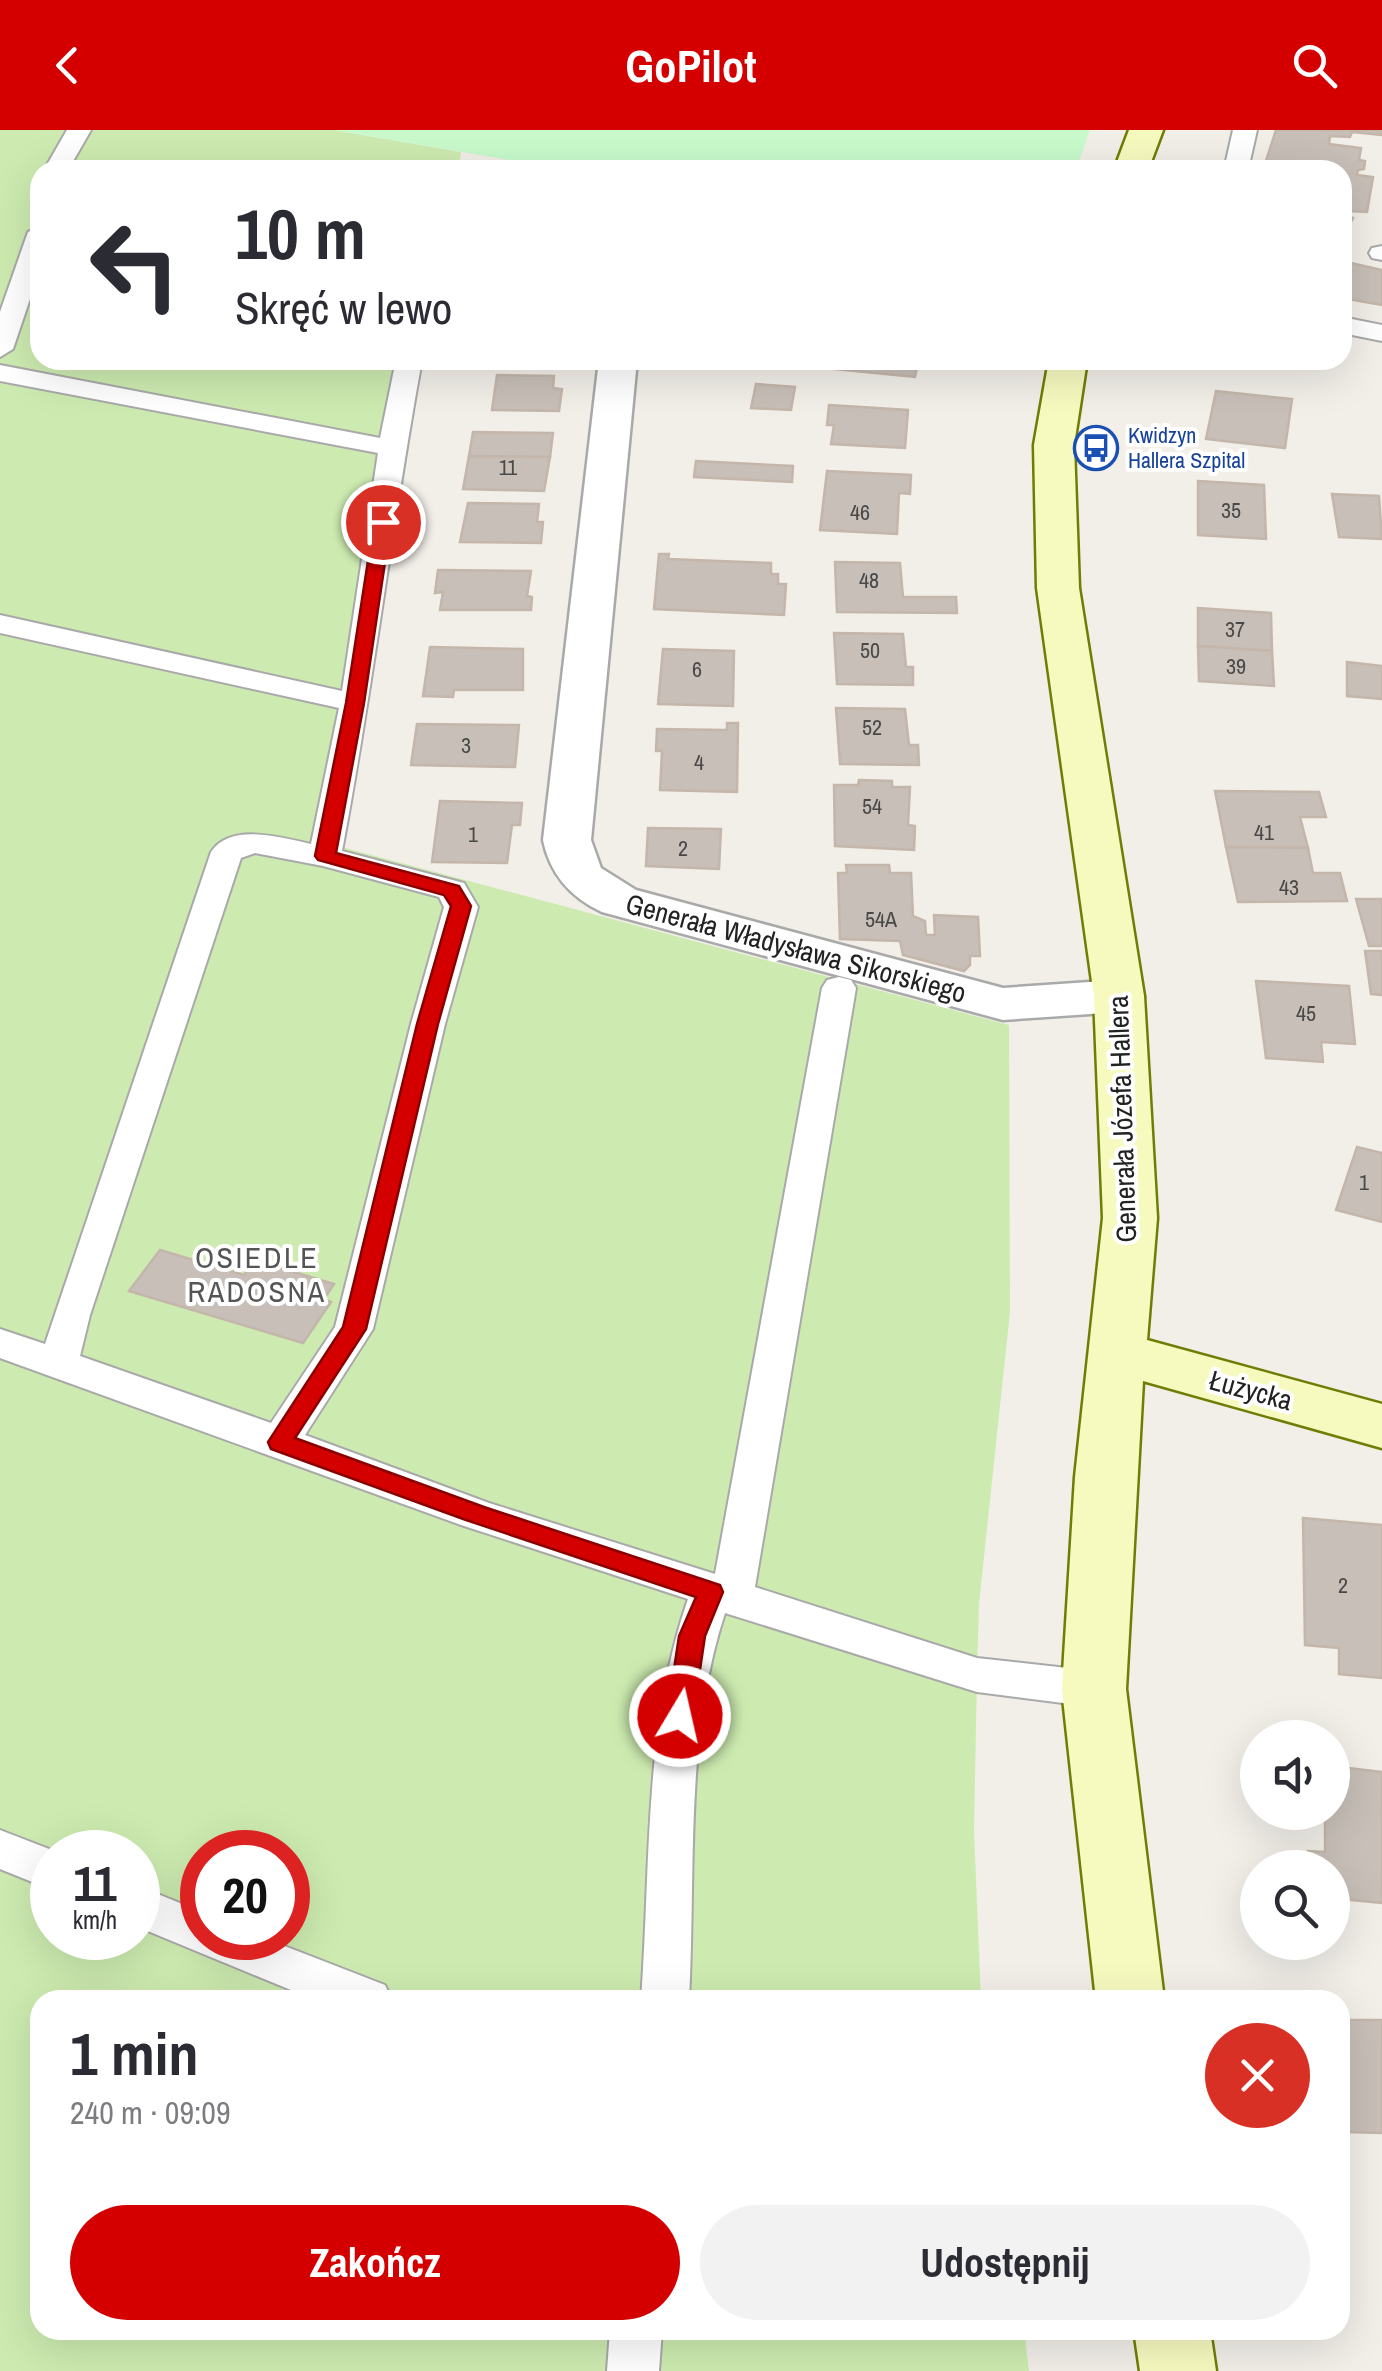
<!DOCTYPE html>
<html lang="pl">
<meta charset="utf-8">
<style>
:root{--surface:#fff;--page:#f2f2f3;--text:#2b2b33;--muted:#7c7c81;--accent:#d40000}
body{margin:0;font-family:"Archivo Narrow",sans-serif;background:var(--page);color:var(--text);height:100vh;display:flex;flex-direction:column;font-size:38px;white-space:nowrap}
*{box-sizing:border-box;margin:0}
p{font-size:32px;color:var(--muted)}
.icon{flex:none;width:55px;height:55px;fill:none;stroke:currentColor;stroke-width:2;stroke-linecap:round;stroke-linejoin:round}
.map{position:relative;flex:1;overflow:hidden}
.sheet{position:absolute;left:30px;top:1860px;width:1320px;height:350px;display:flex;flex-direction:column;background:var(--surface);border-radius:30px;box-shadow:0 10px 40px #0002}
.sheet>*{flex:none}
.top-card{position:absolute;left:30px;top:30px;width:1322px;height:210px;border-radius:30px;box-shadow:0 10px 40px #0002;background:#fff;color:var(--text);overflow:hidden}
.fabs{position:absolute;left:1240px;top:1590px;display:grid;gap:20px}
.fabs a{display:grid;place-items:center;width:110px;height:110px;border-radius:50%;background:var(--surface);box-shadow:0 10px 40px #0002;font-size:50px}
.speed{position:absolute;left:30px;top:1700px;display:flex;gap:20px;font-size:50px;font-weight:700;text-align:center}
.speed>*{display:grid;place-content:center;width:130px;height:130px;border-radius:50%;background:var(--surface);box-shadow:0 10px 40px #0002;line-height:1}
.speed small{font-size:25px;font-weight:400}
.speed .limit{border:15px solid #d22;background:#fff;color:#111}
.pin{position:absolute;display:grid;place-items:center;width:85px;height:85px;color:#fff;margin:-42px;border:5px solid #fff;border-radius:50%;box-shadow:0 2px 10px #0007}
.me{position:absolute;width:110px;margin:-55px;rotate:9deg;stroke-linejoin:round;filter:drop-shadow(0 0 8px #0008)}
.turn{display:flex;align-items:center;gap:35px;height:210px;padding:0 40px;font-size:45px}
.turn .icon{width:130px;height:130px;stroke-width:2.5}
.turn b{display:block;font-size:70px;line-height:85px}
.round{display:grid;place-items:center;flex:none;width:105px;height:105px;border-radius:52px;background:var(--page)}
.headline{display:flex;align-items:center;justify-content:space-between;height:170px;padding:0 40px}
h1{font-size:60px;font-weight:700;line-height:75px}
.primary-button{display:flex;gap:20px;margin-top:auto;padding:20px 40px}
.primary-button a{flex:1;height:115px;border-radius:60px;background:var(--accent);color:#fff;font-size:40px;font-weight:700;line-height:115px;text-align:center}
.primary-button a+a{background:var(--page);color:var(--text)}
header{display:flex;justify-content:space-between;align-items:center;height:130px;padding:0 40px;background:var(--accent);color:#fff;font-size:45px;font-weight:700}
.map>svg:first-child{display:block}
.grass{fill:#cdebb0;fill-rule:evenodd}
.park{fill:#c8facc}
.building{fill:#c7bfb8;stroke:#c4b6ab;stroke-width:2.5}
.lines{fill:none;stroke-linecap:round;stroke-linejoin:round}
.lane-casing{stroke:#a9a9a9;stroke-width:4}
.street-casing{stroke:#a9a9a9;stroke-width:5}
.secondary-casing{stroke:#707d05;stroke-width:5}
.lane{fill:#fff;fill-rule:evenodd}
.street{fill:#fff;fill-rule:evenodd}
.secondary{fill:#f7fabf;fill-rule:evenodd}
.route{fill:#d40000;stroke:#8a0000;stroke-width:2.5}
.labels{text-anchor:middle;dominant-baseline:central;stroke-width:8;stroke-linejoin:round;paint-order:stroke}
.far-transit-label{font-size:22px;fill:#164399;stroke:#fff;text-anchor:start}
.number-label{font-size:22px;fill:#4b4948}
.street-label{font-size:28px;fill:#222;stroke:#fff}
.neighbourhood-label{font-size:30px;letter-spacing:2.5px;fill:#555;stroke:#fff}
</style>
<header><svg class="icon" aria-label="back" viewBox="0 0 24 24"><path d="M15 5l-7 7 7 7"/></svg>GoPilot<svg class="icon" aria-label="search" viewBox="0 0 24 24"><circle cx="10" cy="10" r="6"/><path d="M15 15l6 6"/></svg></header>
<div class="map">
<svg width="1382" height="2241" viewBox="0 0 1382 2241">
<rect width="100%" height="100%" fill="#f2efe9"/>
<path class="grass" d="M0,0h334l127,22 -3,18h-418v190h384l-19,94 -67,392 671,179 1,287 -31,292 -2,71 -3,156 7,169h-941v330h984l5,41h-1029zM52,1722h86v86h-86zM202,1722h86v86h-86z"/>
<polygon class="park" points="334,0 1090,0 1076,40 566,40"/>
<g class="building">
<polygon points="1276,0 1382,0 1382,5 1352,2 1350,7 1330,6 1329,14 1361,18 1359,30 1365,31 1364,39 1358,40 1357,45 1373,47 1367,82 1348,81 1348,86 1353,88 1342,110 1342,40 1263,40"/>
<polygon points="1342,131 1382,140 1382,175 1342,168"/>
<polygon points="825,230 919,230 915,247 823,238"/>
<polygon points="497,245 554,246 553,258 562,259 559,281 492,280"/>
<polygon points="756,254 795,257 791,280 751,278"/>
<polygon points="1216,261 1292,269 1285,318 1206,309"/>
<polygon points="829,275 908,280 905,318 831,314 834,295 827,295"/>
<polygon points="473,302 553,303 550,327 469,326"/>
<polygon points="469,326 550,327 544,361 463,359"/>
<polygon points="696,331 793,336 792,352 694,347"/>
<polygon points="827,341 911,345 910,364 899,363 897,404 820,400"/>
<polygon points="1198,351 1264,355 1266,409 1198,405"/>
<polygon points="1332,364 1379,366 1382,409 1339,407"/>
<polygon points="468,373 539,374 537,392 543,392 541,413 460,412"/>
<polygon points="659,424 669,424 668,429 771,433 771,444 778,444 778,454 786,454 784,485 654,479"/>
<polygon points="835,432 900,433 903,467 956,467 957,483 837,482"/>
<polygon points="438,440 531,441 527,466 532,467 531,480 440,480 443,462 435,463"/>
<polygon points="1198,478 1271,483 1272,521 1198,516"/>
<polygon points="834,503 903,504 906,537 913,537 913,555 837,554"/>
<polygon points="1198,516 1272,521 1274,556 1199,551"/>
<polygon points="430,517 523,519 523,560 454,560 453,567 423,566"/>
<polygon points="663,519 734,521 733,576 658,574"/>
<polygon points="1347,532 1382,536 1382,569 1347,566"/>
<polygon points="836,578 905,579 909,615 918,615 919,635 840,634"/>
<polygon points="727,593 738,593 737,662 660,660 662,621 656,621 657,599 727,600"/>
<polygon points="417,594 519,595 515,637 411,635"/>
<polygon points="859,650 892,651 892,657 910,657 908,695 915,696 914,720 835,716 834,655 858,655"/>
<polygon points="1215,661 1319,662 1326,687 1300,687 1308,718 1226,717"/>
<polygon points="440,671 522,673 520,695 512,695 507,733 432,732"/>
<polygon points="648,698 721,699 719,739 646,736"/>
<polygon points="1226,717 1308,718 1313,743 1340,743 1347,771 1238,772"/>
<polygon points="846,735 889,735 890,743 911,743 913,786 925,791 926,805 935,805 934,785 978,787 980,826 970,826 970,835 964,841 903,825 900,811 840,809 838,743 847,743"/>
<polygon points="1356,769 1382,769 1382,816 1369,816"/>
<polygon points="1365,821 1382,821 1382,865 1371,864"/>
<polygon points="1256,851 1349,856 1355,914 1321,912 1323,932 1266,928"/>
<polygon points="1357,1017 1382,1023 1382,1092 1336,1080"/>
<polygon points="160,1120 244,1145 254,1130 334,1154 324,1169 331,1172 303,1213 129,1161"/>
<polygon points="1303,1388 1382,1395 1382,1548 1339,1544 1339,1518 1305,1515"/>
<polygon points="1332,1636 1382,1642 1382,1773 1332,1768 1332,1738 1307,1738 1308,1721 1325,1722 1325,1682 1332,1682"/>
<polygon points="1340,1890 1382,1890 1382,2003 1345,2002 1340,1972"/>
</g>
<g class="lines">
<defs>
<g id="lane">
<polygon points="67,0 91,0 68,40 44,40"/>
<polygon points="1233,0 1257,0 1248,40 1224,40"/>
<polygon points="40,95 40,139 13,219 0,227 0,182 28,102"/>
<polygon points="1382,116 1382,130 1372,128 1369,123 1372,118"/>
<polygon points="1342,187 1382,195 1382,211 1342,203"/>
<path d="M396,230h26c-30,163 -49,328 -80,491l122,32 14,24 -33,117 -72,305 -68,106 184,68 226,71 107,-586 5,-8 12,-3 12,3 5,8 -101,599 222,71 117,13 15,6 7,12 -7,12 -15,6 -117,-15 -252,-79c-41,124 -29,259 -36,387h-48c10,-135 2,-272 47,-401l-227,-74 -461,-167v-29l45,15 166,-492c20,-30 71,-14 100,-8l28,-136 -339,-75v-18l342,76 36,-238 -378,-72v-16l380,73zM255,723l68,13 116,31 5,10 -33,117 -76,303 -64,96 -191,-67 10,-41 151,-457z"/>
<polygon points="0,1700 57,1722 52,1722 52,1760 0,1739"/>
<polygon points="138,1756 202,1782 202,1808 264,1808 385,1855 392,1870 315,1870 138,1797"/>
<polygon points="610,2200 662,2200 659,2241 607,2241"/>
</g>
<path id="street" d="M599,230h38l-46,480 10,28 35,22 367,98 116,-8 18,5 7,11 -7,11 -18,5 -116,8 -401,-108c-32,-15 -52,-38 -59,-72z"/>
<g id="secondary">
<polygon points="1129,0 1163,0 1148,40 1114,40"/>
<polygon points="1049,230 1087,230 1074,315 1079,458 1144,866 1157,1088 1147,1210 1382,1274 1382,1318 1143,1251 1126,1559 1164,1870 1096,1870 1062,1559 1075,1347 1103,1088 1094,866 1037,458 1034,315"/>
<polygon points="1134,2200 1210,2200 1216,2241 1140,2241"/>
</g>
</defs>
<use href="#lane" class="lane-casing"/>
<use href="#street" class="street-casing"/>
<use href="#secondary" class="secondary-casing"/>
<use href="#lane" class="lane"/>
<use href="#street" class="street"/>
<use href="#secondary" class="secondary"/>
</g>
<polygon class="route" points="383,386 391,392 364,573 336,723 459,756 471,776 438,894 366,1199 295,1308 484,1377 720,1455 723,1462 705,1506 693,1586 689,1594 680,1597 671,1594 667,1586 679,1506 696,1467 466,1390 271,1319 268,1312 343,1197 417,894 451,776 444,765 318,730 315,726 346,573 374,392"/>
<defs>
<symbol id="bus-ring" viewBox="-11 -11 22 22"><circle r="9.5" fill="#fff" stroke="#1a4fb4" stroke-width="1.5"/><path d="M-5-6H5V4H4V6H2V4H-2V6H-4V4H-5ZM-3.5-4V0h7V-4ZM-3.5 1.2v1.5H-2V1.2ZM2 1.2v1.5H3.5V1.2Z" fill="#1a4fb4"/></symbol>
</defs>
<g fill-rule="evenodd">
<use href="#bus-ring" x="1071" y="293" width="50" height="50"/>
</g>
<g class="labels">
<g class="far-transit-label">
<text x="1128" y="305">Kwidzyn<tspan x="1128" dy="25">Hallera Szpital</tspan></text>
</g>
<g class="number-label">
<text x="508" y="337">11</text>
<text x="1231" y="380">35</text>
<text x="860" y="382">46</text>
<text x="869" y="450">48</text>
<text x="1235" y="499">37</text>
<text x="870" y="520">50</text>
<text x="1236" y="536">39</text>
<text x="697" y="539">6</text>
<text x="872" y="597">52</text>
<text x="466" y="615">3</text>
<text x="699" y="632">4</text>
<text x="872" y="676">54</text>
<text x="1264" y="702">41</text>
<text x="473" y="704">1</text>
<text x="683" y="718">2</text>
<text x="1289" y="757">43</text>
<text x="881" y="789">54A</text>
<text x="1306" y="883">45</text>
<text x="1364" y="1052">1</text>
<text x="1343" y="1455">2</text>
</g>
<g class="street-label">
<text transform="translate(796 818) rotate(15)">Generała Władysława Sikorskiego</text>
<text transform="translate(1122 989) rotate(-92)">Generała Józefa Hallera</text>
<text transform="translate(1251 1260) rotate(15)">Łużycka</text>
</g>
<g class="neighbourhood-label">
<text x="257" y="1127">OSIEDLE<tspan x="257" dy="34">RADOSNA</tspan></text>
</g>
</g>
</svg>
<div class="fabs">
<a><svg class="icon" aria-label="sound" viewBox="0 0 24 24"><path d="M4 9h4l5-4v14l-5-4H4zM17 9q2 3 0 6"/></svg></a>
<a><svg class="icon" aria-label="search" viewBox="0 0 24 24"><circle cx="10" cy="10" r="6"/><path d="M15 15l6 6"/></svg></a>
</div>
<div class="speed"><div>11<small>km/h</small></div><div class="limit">20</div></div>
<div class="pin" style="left:383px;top:392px;background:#d93025"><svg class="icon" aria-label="arrive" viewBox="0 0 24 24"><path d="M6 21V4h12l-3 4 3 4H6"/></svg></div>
<svg class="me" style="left:680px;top:1586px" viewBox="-20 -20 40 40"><circle r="17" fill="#d40000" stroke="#fff" stroke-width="3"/><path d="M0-11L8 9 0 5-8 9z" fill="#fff"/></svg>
<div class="top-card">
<div class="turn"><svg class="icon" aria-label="left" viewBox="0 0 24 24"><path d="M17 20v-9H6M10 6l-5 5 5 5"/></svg><div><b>10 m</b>Skręć w lewo</div></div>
</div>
<section class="sheet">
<div class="headline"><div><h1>1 min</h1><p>240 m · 09:09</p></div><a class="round" style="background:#d93025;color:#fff"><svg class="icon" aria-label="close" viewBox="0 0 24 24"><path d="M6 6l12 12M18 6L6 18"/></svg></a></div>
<div class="primary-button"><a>Zakończ</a><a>Udostępnij</a></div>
</section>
</div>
